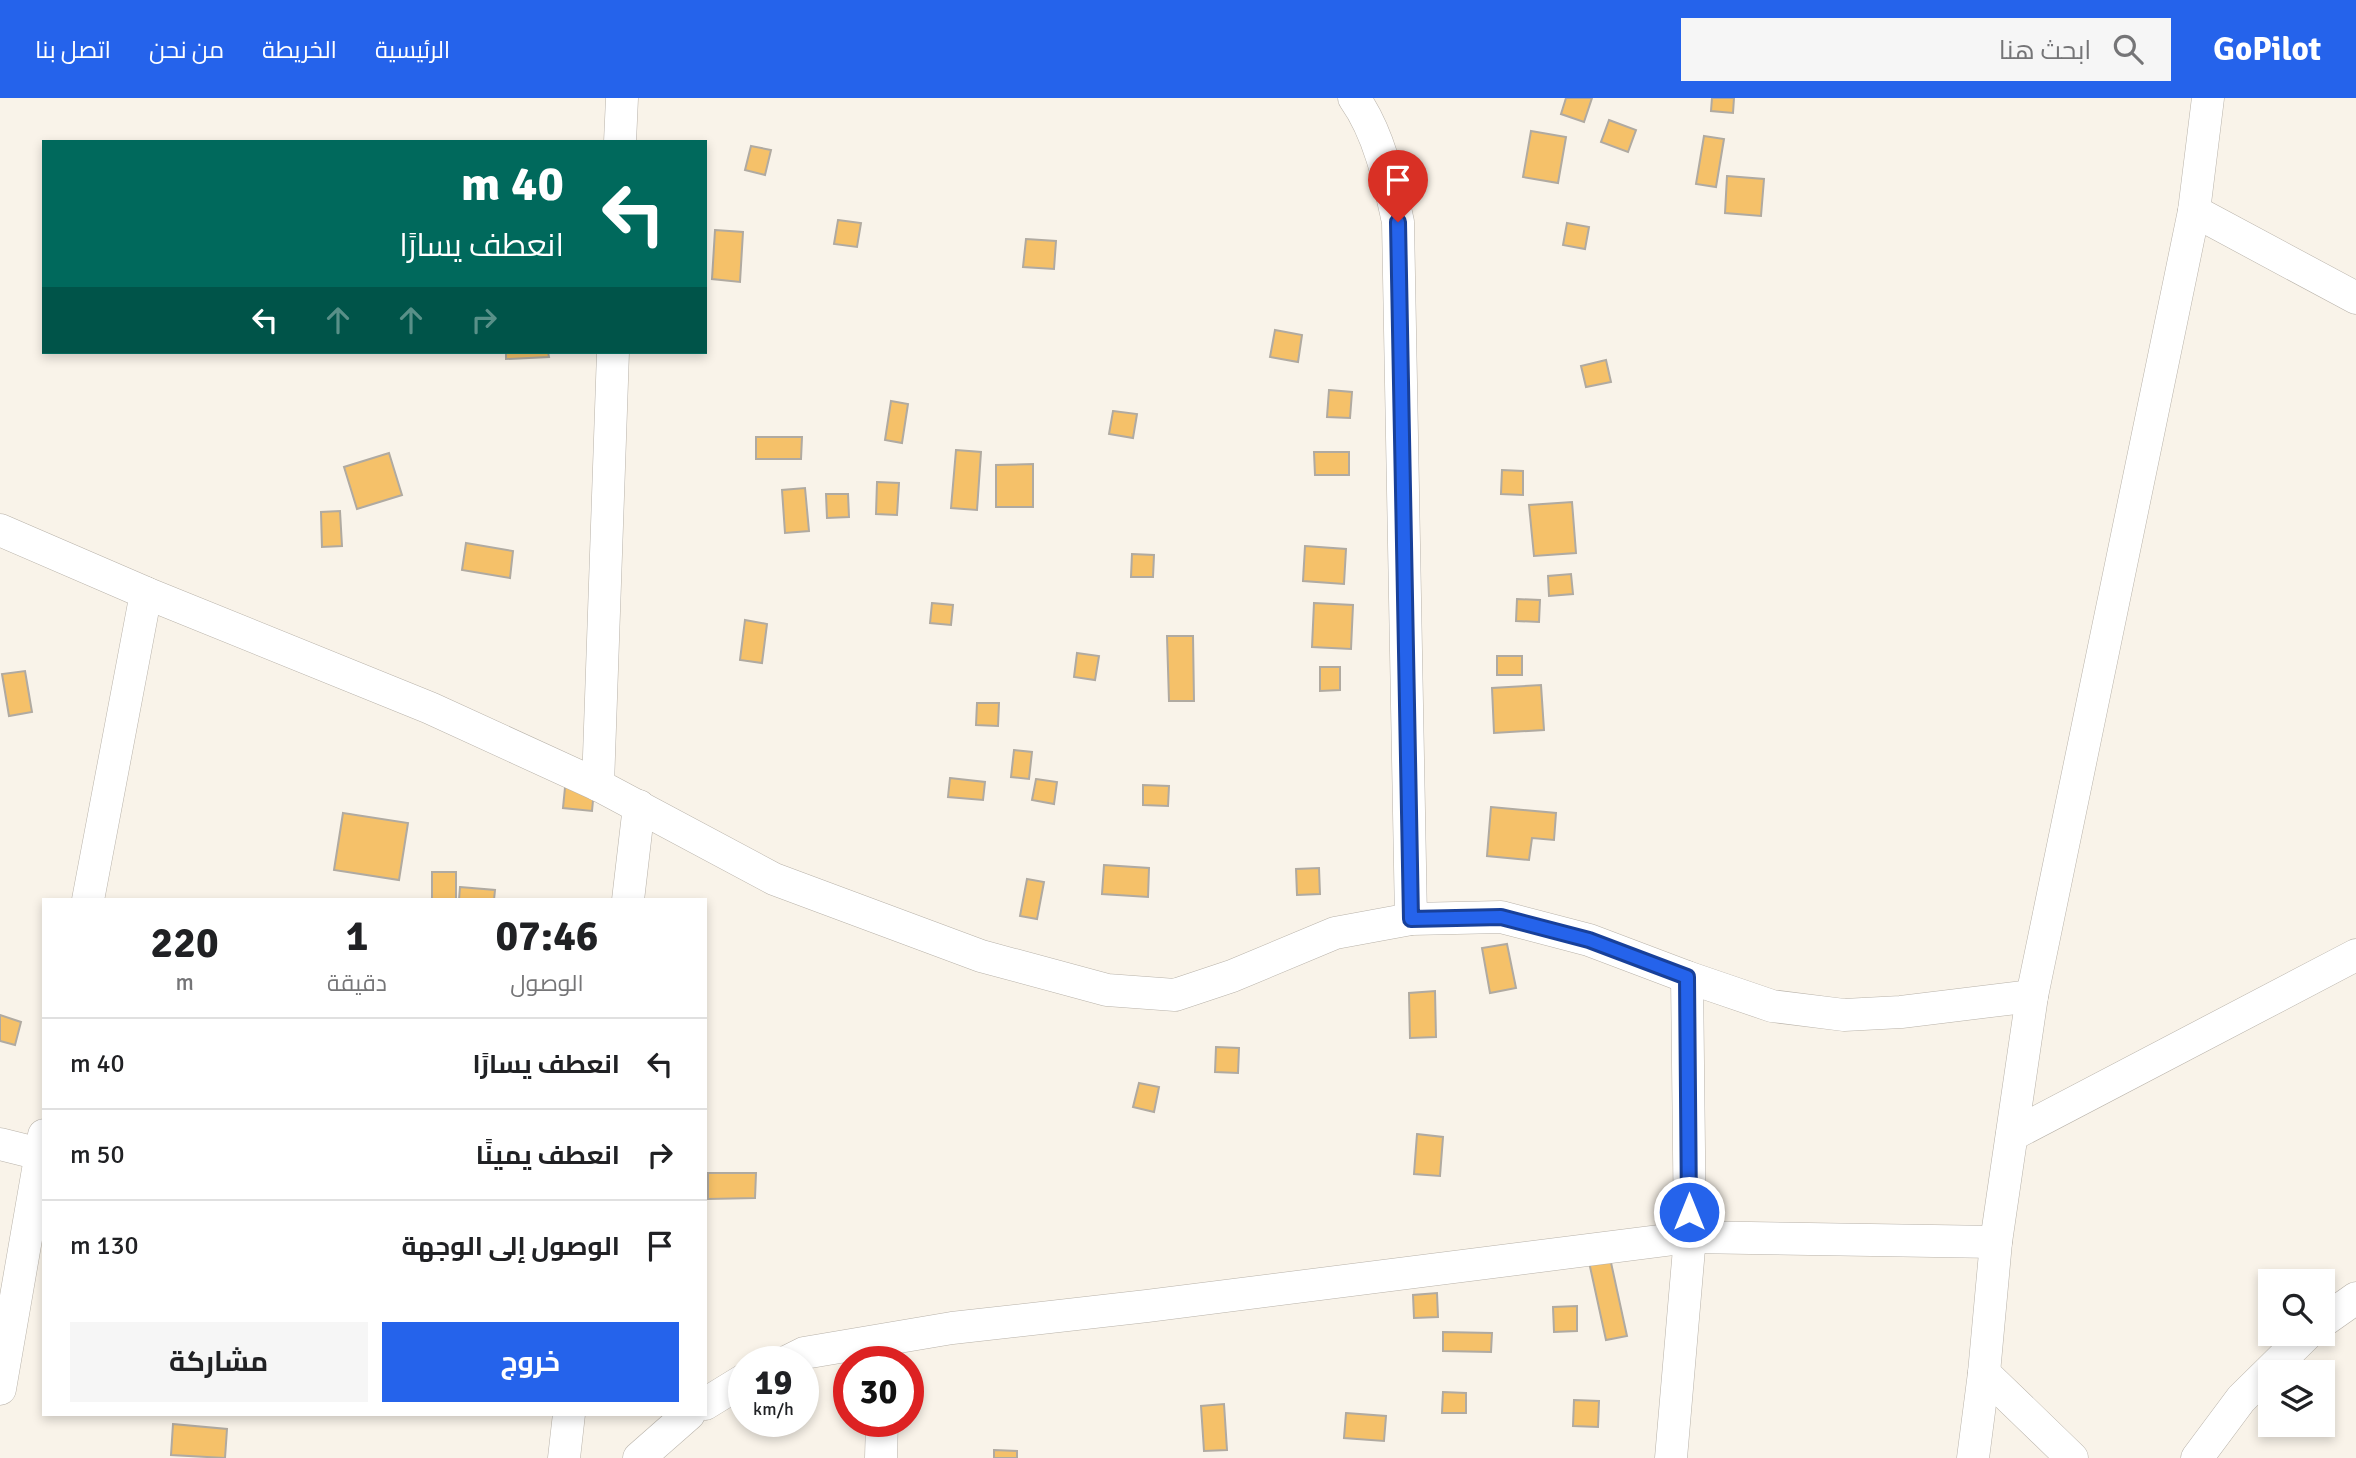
<!DOCTYPE html>
<html lang="ar">
<meta charset="utf-8">
<style>
:root{--surface:#fff;--page:#f6f6f6;--text:#202124;--muted:#757577;--line:#e0e0e0;--accent:#2563eb}
body{margin:0;font-family:Signika,Cairo,sans-serif;background:var(--page);color:var(--text);direction:rtl;height:100vh;display:flex;flex-direction:column;font-size:26px;white-space:nowrap}
*{box-sizing:border-box;margin:0}
p{font-size:23px;color:var(--muted)}
.icon{flex:none;width:38px;height:38px;fill:none;stroke:currentColor;stroke-width:2;stroke-linecap:round;stroke-linejoin:round}
.map{position:relative;flex:1;overflow:hidden;direction:ltr}
.details{position:absolute;left:42px;top:800px;width:665px;height:518px;display:flex;flex-direction:column;background:var(--surface);border-radius:0px;box-shadow:0 4px 10px #0003;direction:rtl}
.details>*{flex:none}
.top-card{position:absolute;left:42px;top:42px;width:665px;height:214px;border-radius:0px;box-shadow:0 4px 10px #0003;direction:rtl;background:#00695c;color:#fff;overflow:hidden}
.controls{position:absolute;left:2258px;top:1171px;display:grid;gap:14px}
.controls a{display:grid;place-items:center;width:77px;height:77px;border-radius:0px;background:var(--surface);box-shadow:0 4px 10px #0003;font-size:35px}
.speed{position:absolute;left:728px;top:1248px;display:flex;gap:14px;font-size:35px;font-weight:700;text-align:center}
.speed>*{display:grid;place-content:center;width:91px;height:91px;border-radius:50%;background:var(--surface);box-shadow:0 4px 10px #0003;line-height:1}
.speed small{font-size:18px;font-weight:400}
.speed .limit{border:10px solid #d22;background:#fff;color:#111}
.pin{position:absolute;display:grid;place-items:center;width:60px;height:60px;color:#fff;margin:-72px -30px;border-radius:50% 50% 50% 0;rotate:-45deg;box-shadow:0 0 7px #0007}
.pin .icon{rotate:45deg}
.me{position:absolute;width:77px;margin:-38px;rotate:0deg;stroke-linejoin:round;filter:drop-shadow(0 0 5px #0008)}
.turn{display:flex;align-items:center;gap:24px;height:147px;padding:0 28px;font-size:32px}
.turn .icon{width:91px;height:91px;stroke-width:2.5}
.turn b{display:block;font-size:49px;line-height:60px}
.lanes{display:flex;align-items:center;height:66px;padding:0 28px;background:#0003;justify-content:center;gap:35px;direction:ltr}
.lanes .off{opacity:.35}
.eta{display:flex;justify-content:space-evenly;align-items:center;height:119px;text-align:center}
.eta b{font-size:42px;font-weight:700;line-height:49px}
.button{display:flex;gap:14px;margin-top:auto;padding:14px 28px}
.button a{flex:1;height:80px;border-radius:0px;background:var(--accent);color:#fff;font-size:28px;font-weight:700;line-height:80px;text-align:center}
.button a+a{background:var(--page);color:var(--text)}
ul{padding:0;list-style:none}
li{display:flex;align-items:center;gap:21px;height:91px;padding:0 28px;border-top:2px solid var(--line)}
li div{flex:1}
li b{display:block;font-size:26px}
li em{font-style:normal}
header{display:flex;align-items:center;gap:42px;box-sizing:border-box;height:98px;padding:0 35px;background:var(--accent);color:#fff}
header strong{font-size:33px}
nav{display:flex;gap:38px;margin-inline-start:auto;font-size:24px}
.search{width:490px;height:63px;background:var(--page);display:flex;align-items:center;gap:18px;box-sizing:border-box;padding:0 24px;border-radius:0px;color:var(--muted);font-size:26px}
.map>svg:first-child{display:block}
.building{fill:#f5c169;stroke:#b0aaa1;stroke-width:2}
.lines{fill:none;stroke-linecap:round;stroke-linejoin:round}
.minor-casing{stroke:#b8b2a9;stroke-width:33}
.minor{stroke:#fff;stroke-width:32}
.route-casing{stroke:#184099;stroke-width:18}
.route{stroke:#2563eb;stroke-width:12}
</style>
<header>
<strong>GoPilot</strong>
<div class="search"><svg class="icon" aria-label="search" viewBox="0 0 24 24"><circle cx="10" cy="10" r="6"/><path d="M15 15l6 6"/></svg>ابحث هنا</div>
<nav><a>الرئيسية</a><a>الخريطة</a><a>من نحن</a><a>اتصل بنا</a></nav>
</header>
<div class="map">
<svg width="2356" height="1360" viewBox="0 0 2356 1360">
<rect width="100%" height="100%" fill="#f9f3e9"/>
<g class="building">
<polygon points="1566,0 1592,0 1584,24 1561,16"/>
<polygon points="1712,0 1734,0 1733,15 1711,13"/>
<polygon points="1609,22 1636,32 1628,54 1601,44"/>
<polygon points="1531,33 1566,39 1558,85 1523,79"/>
<polygon points="1704,38 1724,41 1716,89 1696,86"/>
<polygon points="751,48 771,52 765,77 745,72"/>
<polygon points="1727,78 1764,81 1761,118 1725,115"/>
<polygon points="838,122 861,125 857,149 834,146"/>
<polygon points="1567,125 1589,129 1585,151 1563,147"/>
<polygon points="715,132 743,134 740,184 712,181"/>
<polygon points="1026,141 1056,143 1054,171 1023,169"/>
<polygon points="1275,232 1302,237 1298,264 1270,259"/>
<polygon points="506,254 548,254 549,259 506,261"/>
<polygon points="1606,262 1611,284 1586,289 1581,268"/>
<polygon points="1329,292 1352,294 1350,320 1327,319"/>
<polygon points="891,303 908,306 902,345 885,342"/>
<polygon points="1113,313 1137,316 1133,340 1109,336"/>
<polygon points="756,339 802,339 801,361 756,361"/>
<polygon points="956,352 981,354 977,412 951,410"/>
<polygon points="1314,354 1349,354 1349,377 1315,377"/>
<polygon points="389,355 402,397 357,411 344,369"/>
<polygon points="1033,366 1033,409 996,409 996,367"/>
<polygon points="1502,372 1523,373 1523,397 1501,396"/>
<polygon points="877,384 899,385 897,417 876,416"/>
<polygon points="805,390 809,433 785,435 782,392"/>
<polygon points="826,396 848,396 849,419 827,420"/>
<polygon points="1572,404 1576,455 1534,458 1529,407"/>
<polygon points="340,413 342,448 322,449 321,414"/>
<polygon points="466,445 513,453 510,480 462,472"/>
<polygon points="1305,448 1346,451 1344,486 1303,483"/>
<polygon points="1132,456 1154,457 1153,479 1131,479"/>
<polygon points="1571,476 1573,496 1549,498 1548,478"/>
<polygon points="1517,501 1540,502 1539,524 1516,523"/>
<polygon points="932,505 953,507 951,527 930,525"/>
<polygon points="1314,505 1353,507 1351,551 1312,549"/>
<polygon points="745,522 767,526 762,565 740,562"/>
<polygon points="1167,538 1193,538 1194,603 1169,603"/>
<polygon points="1077,555 1099,558 1095,582 1074,579"/>
<rect x="1497" y="558" width="25" height="19"/>
<polygon points="1320,569 1340,569 1340,592 1320,593"/>
<polygon points="25,573 32,614 9,618 2,576"/>
<polygon points="1541,587 1544,632 1494,635 1492,590"/>
<polygon points="977,605 999,605 998,628 976,627"/>
<polygon points="1014,652 1032,654 1029,681 1011,679"/>
<polygon points="567,669 596,671 592,713 563,710"/>
<polygon points="950,680 985,684 983,702 948,699"/>
<polygon points="1036,681 1057,684 1054,706 1032,702"/>
<polygon points="1143,687 1169,688 1168,708 1143,707"/>
<polygon points="1491,709 1556,715 1554,742 1532,740 1529,762 1487,758"/>
<polygon points="343,715 408,725 399,782 334,772"/>
<polygon points="1104,767 1149,770 1148,799 1102,796"/>
<polygon points="1319,770 1320,796 1297,797 1296,771"/>
<rect x="432" y="774" width="24" height="28"/>
<polygon points="1027,781 1044,784 1037,821 1020,818"/>
<polygon points="460,789 495,792 494,802 459,802"/>
<polygon points="1507,846 1516,890 1490,895 1482,850"/>
<polygon points="1435,893 1436,939 1410,940 1409,895"/>
<polygon points="0,917 21,924 15,947 0,943"/>
<polygon points="1216,949 1239,950 1238,975 1215,974"/>
<polygon points="1139,985 1159,989 1154,1014 1133,1009"/>
<polygon points="1417,1036 1443,1039 1440,1078 1414,1076"/>
<polygon points="708,1075 756,1075 755,1100 708,1101"/>
<polygon points="1610,1160 1627,1238 1606,1242 1589,1164"/>
<polygon points="1437,1195 1438,1219 1414,1220 1413,1197"/>
<polygon points="1577,1208 1577,1233 1554,1234 1553,1209"/>
<polygon points="1443,1234 1492,1235 1491,1254 1443,1253"/>
<polygon points="1443,1294 1466,1295 1466,1315 1442,1315"/>
<polygon points="1574,1302 1599,1303 1598,1329 1573,1328"/>
<polygon points="1224,1306 1227,1352 1204,1353 1201,1308"/>
<polygon points="1346,1315 1386,1318 1384,1343 1344,1340"/>
<polygon points="173,1326 227,1331 225,1360 171,1357"/>
<polygon points="994,1352 1017,1353 1017,1360 994,1360"/>
</g>
<g class="lines">
<defs>
<g id="minor">
<path d="M1354,0c25,35 35,82 44,124l13,697"/>
<polyline points="620,44 622,0"/>
<polyline points="2194,113 2356,200"/>
<polyline points="0,432 146,495 430,610 598,687 774,781 981,858 1107,892 1175,897 1232,878 1335,835 1411,821 1501,819 1589,842 1687,879 1772,908 1844,917 1901,914 2032,898"/>
<polyline points="598,687 613,254"/>
<polyline points="88,802 146,495"/>
<polyline points="628,802 639,708"/>
<polyline points="2012,1037 2356,857"/>
<polyline points="0,1046 40,1056"/>
<polyline points="2322,1224 2356,1200"/>
<polyline points="786,1264 804,1255 952,1230 1147,1208 1690,1139 1996,1144"/>
<polyline points="1984,1275 2072,1360"/>
<polyline points="0,1291 44,1037"/>
<polyline points="705,1306 744,1282"/>
<polyline points="564,1360 569,1316"/>
<polyline points="639,1360 689,1316"/>
<polyline points="881,1360 882,1323"/>
<polyline points="1671,1360 1690,1139 1687,879"/>
<polyline points="1973,1360 1984,1275 1996,1144 2032,898 2194,113 2208,0"/>
<polyline points="2197,1360 2241,1301 2307,1236"/>
</g>
</defs>
<use href="#minor" class="minor-casing"/>
<use href="#minor" class="minor"/>
</g>
<g class="lines">
<defs>
<polyline id="route" points="1398,124 1411,821 1501,819 1589,842 1687,879 1689,1114"/>
</defs>
<use href="#route" class="route-casing"/>
<use href="#route" class="route"/>
</g>
</svg>
<div class="controls">
<a><svg class="icon" aria-label="search" viewBox="0 0 24 24"><circle cx="10" cy="10" r="6"/><path d="M15 15l6 6"/></svg></a>
<a><svg class="icon" aria-label="layers" viewBox="0 0 24 24"><path d="M12 4l9 5-9 5-9-5zM3 14l9 5 9-5"/></svg></a>
</div>
<div class="speed"><div>19<small>km/h</small></div><div class="limit">30</div></div>
<div class="pin" style="left:1398px;top:124px;background:#d93025"><svg class="icon" aria-label="arrive" viewBox="0 0 24 24"><path d="M6 21V4h12l-3 4 3 4H6"/></svg></div>
<svg class="me" style="left:1689px;top:1114px" viewBox="-20 -20 40 40"><circle r="17" fill="#2563eb" stroke="#fff" stroke-width="3"/><path d="M0-11L8 9 0 5-8 9z" fill="#fff"/></svg>
<div class="top-card">
<div class="turn"><svg class="icon" aria-label="left" viewBox="0 0 24 24"><path d="M17 20v-9H6M10 6l-5 5 5 5"/></svg><div><b>40 m</b>انعطف يسارًا</div></div>
<div class="lanes"><svg class="icon" aria-label="left" viewBox="0 0 24 24"><path d="M17 20v-9H6M10 6l-5 5 5 5"/></svg><svg class="icon off" aria-label="ahead" viewBox="0 0 24 24"><path d="M12 20V5M6 11l6-6 6 6"/></svg><svg class="icon off" aria-label="ahead" viewBox="0 0 24 24"><path d="M12 20V5M6 11l6-6 6 6"/></svg><svg class="icon off" aria-label="right" viewBox="0 0 24 24"><path d="M7 20v-9h11M14 6l5 5-5 5"/></svg></div>
</div>
<section class="details">
<div class="eta">
<div><b>07:46</b><p>الوصول</p></div>
<div><b>1</b><p>دقيقة</p></div>
<div><b>220</b><p>m</p></div>
</div>
<ul>
<li><svg class="icon" aria-label="left" viewBox="0 0 24 24"><path d="M17 20v-9H6M10 6l-5 5 5 5"/></svg><div><b>انعطف يسارًا</b></div><em>40 m</em></li>
<li><svg class="icon" aria-label="right" viewBox="0 0 24 24"><path d="M7 20v-9h11M14 6l5 5-5 5"/></svg><div><b>انعطف يمينًا</b></div><em>50 m</em></li>
<li><svg class="icon" aria-label="arrive" viewBox="0 0 24 24"><path d="M6 21V4h12l-3 4 3 4H6"/></svg><div><b>الوصول إلى الوجهة</b></div><em>130 m</em></li>
</ul>
<div class="button"><a>خروج</a><a>مشاركة</a></div>
</section>
</div>
